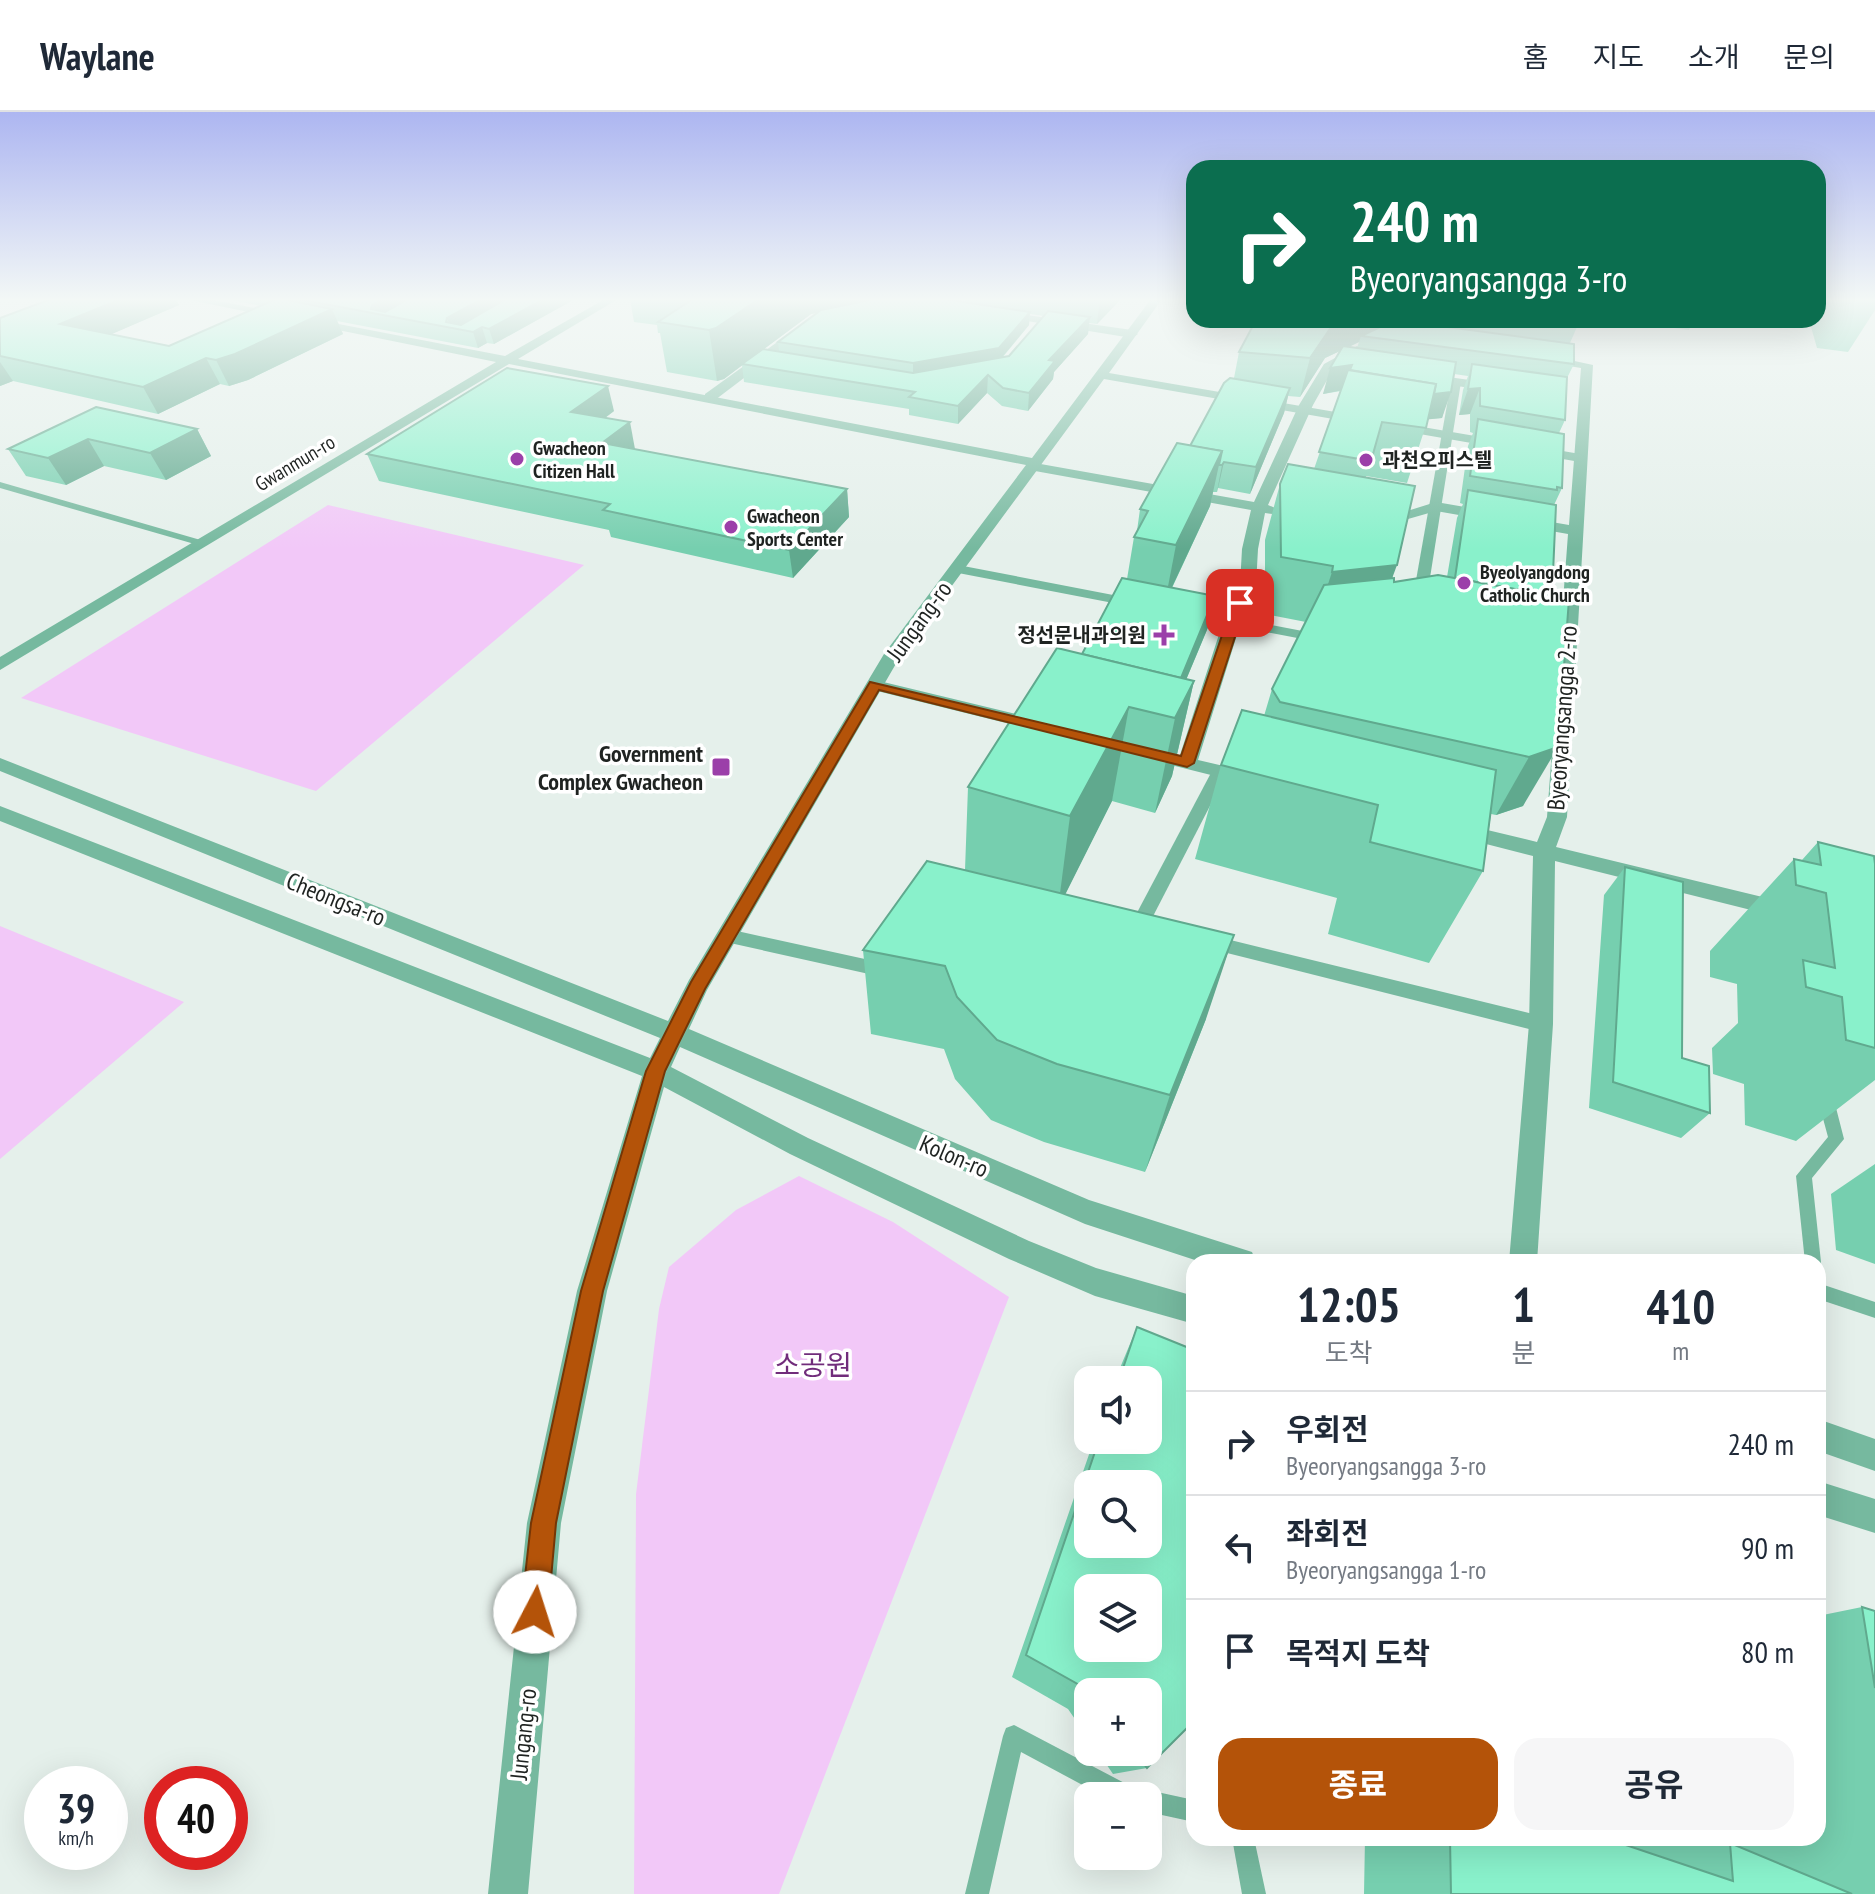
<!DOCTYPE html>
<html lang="ko">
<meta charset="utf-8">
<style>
:root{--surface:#fff;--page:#f6f6f7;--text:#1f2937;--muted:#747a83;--line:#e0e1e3;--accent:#b45309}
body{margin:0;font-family:"PT Sans Narrow","Noto Sans KR",sans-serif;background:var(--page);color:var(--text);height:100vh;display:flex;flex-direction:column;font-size:30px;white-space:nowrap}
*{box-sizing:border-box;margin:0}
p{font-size:26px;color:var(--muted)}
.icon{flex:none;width:44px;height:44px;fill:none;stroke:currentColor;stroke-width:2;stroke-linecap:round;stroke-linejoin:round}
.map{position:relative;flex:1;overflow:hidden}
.details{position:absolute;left:1186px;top:1142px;width:640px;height:592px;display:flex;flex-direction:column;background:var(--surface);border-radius:24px;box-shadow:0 8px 32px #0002}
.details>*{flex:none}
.banner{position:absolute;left:1186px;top:48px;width:640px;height:168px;border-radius:24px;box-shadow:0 8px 32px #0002;background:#0b6e4f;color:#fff;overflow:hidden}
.controls{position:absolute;left:1074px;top:1254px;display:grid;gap:16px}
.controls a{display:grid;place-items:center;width:88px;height:88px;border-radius:16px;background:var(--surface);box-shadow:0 8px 32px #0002;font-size:40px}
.speed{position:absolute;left:24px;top:1654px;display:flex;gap:16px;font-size:40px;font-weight:700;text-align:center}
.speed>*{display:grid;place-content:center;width:104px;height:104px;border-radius:50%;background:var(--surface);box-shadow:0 8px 32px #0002;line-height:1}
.speed small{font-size:20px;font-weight:400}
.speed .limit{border:12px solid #d22;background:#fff;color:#111}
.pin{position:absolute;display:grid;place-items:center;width:68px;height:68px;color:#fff;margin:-34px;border-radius:16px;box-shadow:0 4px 12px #0006}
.me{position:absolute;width:88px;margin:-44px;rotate:5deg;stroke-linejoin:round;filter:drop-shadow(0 0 6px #0008)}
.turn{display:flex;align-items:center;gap:28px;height:168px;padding:0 32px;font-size:36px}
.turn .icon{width:104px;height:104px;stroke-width:2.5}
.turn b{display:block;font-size:56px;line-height:68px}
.eta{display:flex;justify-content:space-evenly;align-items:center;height:136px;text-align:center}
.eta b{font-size:48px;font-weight:700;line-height:56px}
.primary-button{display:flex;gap:16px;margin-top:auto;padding:16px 32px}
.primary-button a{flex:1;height:92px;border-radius:24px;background:var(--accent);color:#fff;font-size:32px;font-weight:700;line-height:92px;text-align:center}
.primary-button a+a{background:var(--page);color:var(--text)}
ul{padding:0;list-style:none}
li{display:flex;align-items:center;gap:24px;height:104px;padding:0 32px;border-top:2px solid var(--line)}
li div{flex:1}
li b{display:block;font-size:30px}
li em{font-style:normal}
header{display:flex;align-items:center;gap:48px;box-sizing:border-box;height:112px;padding:0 40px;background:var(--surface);border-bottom:2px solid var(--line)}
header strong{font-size:38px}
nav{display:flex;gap:44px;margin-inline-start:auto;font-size:28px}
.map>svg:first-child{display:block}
.green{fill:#f2c8f8}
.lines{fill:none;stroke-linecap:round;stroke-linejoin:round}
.service{fill:#76b99f;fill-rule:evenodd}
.pedestrian{fill:#76b99f;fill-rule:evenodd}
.minor{fill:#76b99f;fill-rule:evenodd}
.tertiary{fill:#76b99f;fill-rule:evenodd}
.wall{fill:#76cfaf;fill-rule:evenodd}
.shaded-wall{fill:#60a98e}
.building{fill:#89f1cb;stroke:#60a98e;stroke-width:2;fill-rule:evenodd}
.route{fill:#b45309;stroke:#753606;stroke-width:2}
.poi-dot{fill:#9b3fa9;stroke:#fff;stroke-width:3}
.labels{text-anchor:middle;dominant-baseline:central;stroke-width:7;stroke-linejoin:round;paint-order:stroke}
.far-poi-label{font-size:20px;font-weight:bold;fill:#1f2321;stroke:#fff;text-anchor:start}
.far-street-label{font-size:20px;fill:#1f2321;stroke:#fff}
.street-label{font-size:24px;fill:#1f2321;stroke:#fff}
.poi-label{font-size:24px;font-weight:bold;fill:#1f2321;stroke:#fff;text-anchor:end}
.near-park-label{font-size:28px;fill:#712c7b;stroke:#fff}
</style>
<header>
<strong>Waylane</strong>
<nav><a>홈</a><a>지도</a><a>소개</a><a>문의</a></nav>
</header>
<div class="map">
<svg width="1875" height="1782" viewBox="0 0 1875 1782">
<rect width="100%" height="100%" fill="#e5f0eb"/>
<g class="green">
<polygon points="328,393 584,453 316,679 21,586"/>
<polygon points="0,814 184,890 0,1047"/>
<polygon points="799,1064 893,1110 1009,1185 779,1782 634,1782 636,1382 659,1197 669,1155 736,1098"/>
</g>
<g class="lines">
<g class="service">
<polygon points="0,370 204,429 206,431 198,433 0,376"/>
<polygon points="1826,982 1831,983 1834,988 1844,1027 1812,1066 1821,1150 1818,1156 1818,1150 1805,1150 1796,1064 1828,1025 1818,988 1821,983"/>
<polygon points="1818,1171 1875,1190 1875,1206 1818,1187"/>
<polygon points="1014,1613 1134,1676 1137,1684 1103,1684 1021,1640 989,1782 965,1782 1003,1624 1006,1616"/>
<polygon points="1148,1678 1194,1688 1194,1710 1148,1700 1148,1684 1139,1684 1140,1681"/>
<polygon points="1232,1726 1254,1726 1266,1782 1242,1782"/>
</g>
<g class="pedestrian">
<polygon points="1456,267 1461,270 1426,491 1419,495 1412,491 1451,270"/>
<polygon points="958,453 1139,488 1146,492 1139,496 953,460 951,457"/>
<polygon points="1186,497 1313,521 1323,519 1330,523 1313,529 1181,504 1181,498"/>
<polygon points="1220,654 1228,659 1149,812 1140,819 1133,817 1131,812 1212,659"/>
<polygon points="728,817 874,849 885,842 895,849 885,862 878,864 721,829 719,824 721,819"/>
<polygon points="1206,822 1541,904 1548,906 1551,912 1548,918 1541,920 1199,834 1196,829 1199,824"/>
</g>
<g class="minor">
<polygon points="999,199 1132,218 1138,222 1132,226 995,204"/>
<polygon points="801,213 811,215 715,288 705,288 705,282"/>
<polygon points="1357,234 1367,237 1335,254 1313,293 1268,393 1280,398 1273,402 1265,401 1258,437 1256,473 1241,510 1198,648 1258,662 1261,667 1251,673 1167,652 1164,648 1167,644 1180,643 1223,510 1240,473 1242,437 1251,398 1035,359 1028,355 1035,351 1254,390 1299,293 1324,252"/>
<polygon points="1542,242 1593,253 1567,705 1556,735 1783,790 1794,798 1783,806 1555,749 1553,912 1537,1150 1509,1150 1529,912 1533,744 1451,723 1448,718 1458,711 1537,730 1547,705 1568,422 1436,399 1380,415 1372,410 1436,390 1569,413 1581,256 1538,249 1538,243"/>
<polygon points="1420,261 1498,272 1504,276 1498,280 1416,268 1416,262"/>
<polygon points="875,568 1049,610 1051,614 1042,620 869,577 866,573"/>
</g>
<g class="tertiary">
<polygon points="185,187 208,187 505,244 605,187 618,187 518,247 1032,346 1151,187 1162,187 1109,261 1580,342 1587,346 1580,350 1104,267 901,543 707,878 689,917 1089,1088 1252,1140 1256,1150 1201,1150 1085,1112 680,935 671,955 808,1026 1029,1129 1096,1156 1194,1184 1194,1212 1095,1184 1009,1147 790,1042 664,975 607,1179 561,1411 528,1782 488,1782 527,1411 577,1179 642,964 0,709 0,694 650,946 660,926 0,659 0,646 668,909 689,868 884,542 1026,353 509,252 0,558 0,545 496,250"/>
<polygon points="1818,1307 1875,1327 1875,1359 1818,1339"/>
<polygon points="1818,1369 1875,1387 1875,1421 1818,1403"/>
</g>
</g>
<g class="wall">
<polygon points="226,187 575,187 494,232 487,231 478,236 337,209 343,222 248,268 229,274 220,272 158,302 13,269 0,274 0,206 179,193 111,222 169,234 261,194"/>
<path d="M630,187h314l21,3v-3h156l-24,25 -8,-1 -1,11 -34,38 -1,7 -25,32 -26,-5 -15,-13 -29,31 -49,-9v-6l-165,-27 -2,-17 -18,14 -7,2 -50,-9 -7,-39h-2l-1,-8 -23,-3zM820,200l-42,30 1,9 -15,-2 47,-35zM1030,202l14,2 -35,40 -7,2 27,-33z"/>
<polygon points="1818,187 1875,187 1875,198 1848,240 1817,236 1809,208 1818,208"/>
<path d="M1253,208h327l-10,23 4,21 -7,14 -2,42 -6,13 3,55 -8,17 -2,91 -29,210 -27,9 -5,-1 -8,57 -54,92 -101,-29 9,-36 -142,-39 26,-94 43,-49 8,-27 34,-67 -41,-8v-74l15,-56 34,-15 27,-78 -18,3 17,-43 -15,7 -25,39 -12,-1 -4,17 -34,81 -32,-6 -1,4h-4l-3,14 -38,82 37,37 -23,55 8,1 -22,95 -17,37 -43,-12 -47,93 141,125 -61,153 -101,-30 -53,-22 -36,-41 -11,-30 -73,-15 -8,-84 102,-80 3,-83 114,-133 45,-75 7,-42 3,-6 3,-22 50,-63 44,-68 5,-26 12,-23zM1359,230l-2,6 -8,-1zM1454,262l14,2 -5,14 -4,25 11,-1v18l3,1 -5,13 -8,57 3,1 -6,14 -10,59 -53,5 -28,-105v-1l41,7 21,-64 14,-1z"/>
<polygon points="1659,208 1694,208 1689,218 1660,214"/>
<polygon points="96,295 197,317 211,344 166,368 104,354 66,373 26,364 8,337"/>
<polygon points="614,299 605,306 635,337 634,338 847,377 849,405 793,466 611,425 609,418 379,369 367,342"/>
<polygon points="1818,730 1875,752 1875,968 1796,1029 1745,1013 1744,972 1713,962 1712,936 1738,911 1737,872 1710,865 1710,839 1794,747 1802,748"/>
<polygon points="1625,755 1682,946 1710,1001 1681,1026 1589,996 1604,783"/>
<polygon points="1875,1052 1875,1152 1836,1138 1831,1082"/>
<path d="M1137,1215l57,23v371l-47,47 -34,6 -15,-22h50v-60h-60v46l-20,-29 -56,-32 82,-237h54v-60h-33zM1088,1372h60v60h-60zM1088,1476h60v60h-60z"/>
<polygon points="1862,1495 1875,1499 1875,1782 1364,1782 1365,1726 1632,1726 1730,1731 1739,1735 1739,1726 1818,1726 1818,1504"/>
</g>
<g class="shaded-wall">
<polygon points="121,187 176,187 179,193 75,238 60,212"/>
<polygon points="383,187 416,187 386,204 371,197 372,193"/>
<polygon points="482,187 513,187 459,218 451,216 447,206"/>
<polygon points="544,187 575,187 494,232 489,217"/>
<polygon points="759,187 876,187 811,202 724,267 717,269 709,218"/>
<polygon points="1100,187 1121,187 1097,212"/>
<polygon points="332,197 343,222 248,268 229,274 216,248"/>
<polygon points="1030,200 1029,213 998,250 913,265 913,251"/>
<polygon points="1090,205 1088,222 1054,260 1053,267 1028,299 1029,281 1049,248"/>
<polygon points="1336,208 1388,208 1385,218 1361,224 1359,230 1325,246 1300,285 1310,246"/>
<polygon points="482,215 487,231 478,236 473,220"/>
<polygon points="206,246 220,272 158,302 143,275"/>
<polygon points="0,250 13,269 0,274"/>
<polygon points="1352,253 1343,278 1323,282 1330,256"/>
<polygon points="988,263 987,281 958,312 958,294"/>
<polygon points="608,274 614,299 578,326 571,300"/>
<polygon points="1290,276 1284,301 1250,382 1256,355"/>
<polygon points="1480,276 1470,302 1459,303 1468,277"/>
<polygon points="1451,280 1442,306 1422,308 1431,282"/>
<polygon points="630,310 635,337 608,358 602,331"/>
<polygon points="197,317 211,344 166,368 150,341"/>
<polygon points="88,327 104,354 66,373 48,346"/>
<polygon points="1222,339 1210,394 1165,490 1176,433"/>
<polygon points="1224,350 1218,376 1217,380 1222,353"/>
<polygon points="847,377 849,405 793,466 789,438"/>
<polygon points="1397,453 1376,510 1313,518 1332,460"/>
<polygon points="1215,484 1209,513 1170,606 1176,577"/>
<polygon points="1194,569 1172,664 1155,701 1175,606"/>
<polygon points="1129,595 1112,689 1058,797 1070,704"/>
<polygon points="1558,635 1523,694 1496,703 1529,645"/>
<polygon points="1234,823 1206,907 1145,1060 1170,983"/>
</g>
<g class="building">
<polygon points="51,187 121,187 60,212 169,234 276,187 283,187 332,197 235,242 216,248 206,246 143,275 0,244 0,206"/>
<polygon points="298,187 383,187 372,193 371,197 385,200 408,187 482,187 447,206 446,210 461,213 506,187 544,187 489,217 482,215 473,220"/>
<polygon points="693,187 759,187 716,216 709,218 658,210"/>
<polygon points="874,187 944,187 1030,200 999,236 913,251 778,230 821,198"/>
<polygon points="1048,199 1090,205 1049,248 1055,249 1029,281 1003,276 988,263 958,294 909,285 915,280 742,252 763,237 913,261 1009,244"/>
<polygon points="1256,208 1336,208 1310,246 1239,240"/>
<polygon points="1395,208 1574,232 1574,252 1361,224"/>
<polygon points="1343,234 1456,250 1451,280 1434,282 1436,272 1350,258 1352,253 1330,256"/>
<polygon points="1472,252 1567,265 1565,308 1480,294 1480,276 1468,277"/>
<polygon points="507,256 608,274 571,300 630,310 602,331 847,377 789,438 603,398 610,392 367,342"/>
<polygon points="1348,258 1436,272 1426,316 1382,310 1371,349 1319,340"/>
<polygon points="1230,266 1290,276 1256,355 1224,350 1222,353 1219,353 1222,339 1190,334 1224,271"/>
<polygon points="96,295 197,317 150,341 88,327 48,346 8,337"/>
<polygon points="1478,307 1564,322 1562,376 1557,375 1557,378 1470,364"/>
<polygon points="1177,331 1222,339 1176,433 1134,425 1148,399 1140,397"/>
<polygon points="1288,352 1415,374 1397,453 1332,460 1333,454 1281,445 1280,372"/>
<polygon points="1468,378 1556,393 1552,484 1455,466"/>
<polygon points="1438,463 1569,487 1558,635 1529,645 1280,590 1272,577 1324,473 1394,466 1394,470"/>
<polygon points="1122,466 1215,484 1181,566 1082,542"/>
<polygon points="1057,536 1194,569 1175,606 1129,595 1070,704 968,675"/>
<polygon points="1242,598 1496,658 1483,759 1370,730 1378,693 1221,653"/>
<polygon points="1818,730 1874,744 1875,752 1875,936 1846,928 1842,885 1806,875 1803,848 1835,856 1826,781 1796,773 1794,747 1821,753"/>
<polygon points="927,749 1234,823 1170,983 1057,952 997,928 957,885 945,854 863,838"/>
<polygon points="1625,755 1683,770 1682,946 1709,954 1710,1001 1613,970"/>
<path d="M1137,1215l57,23v371l-47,47 -12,-16h13v-60h-56l-66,-37 73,-215h49v-60h-29zM1088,1372h60v60h-60zM1088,1476h60v60h-60z"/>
<polygon points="1862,1495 1875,1499 1875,1576"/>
<polygon points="1450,1726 1605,1726 1733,1769 1730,1731 1852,1782 1451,1782"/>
</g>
<linearGradient id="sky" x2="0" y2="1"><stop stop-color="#adb6f1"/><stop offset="0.43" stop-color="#f3f8f6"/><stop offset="1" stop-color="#f3f8f6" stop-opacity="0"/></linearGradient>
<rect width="1875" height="437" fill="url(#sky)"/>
<polygon class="route" points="1240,488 1246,491 1194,651 1187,655 879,578 705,877 665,959 603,1179 556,1411 548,1500 544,1509 535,1513 525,1509 521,1500 531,1411 581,1179 646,959 691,870 870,570 1181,644 1233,491"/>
<g class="poi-dot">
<circle cx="517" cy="347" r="8"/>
<circle cx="1366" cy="348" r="8"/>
<circle cx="731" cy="415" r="8"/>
<circle cx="1464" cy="471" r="8"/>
<path d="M1160 511h8v8h8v8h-8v8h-8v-8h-8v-8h8z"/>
<rect x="711" y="645" width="20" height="20" rx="4"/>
</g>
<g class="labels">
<g class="far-poi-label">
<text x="533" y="336">Gwacheon<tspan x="533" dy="23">Citizen Hall</tspan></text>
<text x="1382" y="348">과천오피스텔</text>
<text x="747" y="404">Gwacheon<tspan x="747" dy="23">Sports Center</tspan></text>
<text x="1480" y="460">Byeolyangdong<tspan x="1480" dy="23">Catholic Church</tspan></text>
<text x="1146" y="523" text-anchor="end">정선문내과의원</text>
</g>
<g class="far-street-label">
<text transform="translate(295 351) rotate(-31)">Gwanmun-ro</text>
</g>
<g class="street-label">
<text transform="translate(919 509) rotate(-54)">Jungang-ro</text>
<text transform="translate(1562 606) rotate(-86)">Byeoryangsangga 2-ro</text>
<text transform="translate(336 787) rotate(22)">Cheongsa-ro</text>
<text transform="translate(954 1044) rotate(23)">Kolon-ro</text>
<text transform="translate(523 1622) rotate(-84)">Jungang-ro</text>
</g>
<g class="poi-label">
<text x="703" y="641">Government<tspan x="703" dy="28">Complex Gwacheon</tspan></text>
</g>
<g class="near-park-label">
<text x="813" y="1252">소공원</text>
</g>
</g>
</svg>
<div class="controls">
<a><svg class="icon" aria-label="sound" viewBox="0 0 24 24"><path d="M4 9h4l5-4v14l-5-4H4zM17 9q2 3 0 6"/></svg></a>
<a><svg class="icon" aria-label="search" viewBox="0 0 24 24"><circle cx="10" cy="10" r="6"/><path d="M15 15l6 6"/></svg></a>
<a><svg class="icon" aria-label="layers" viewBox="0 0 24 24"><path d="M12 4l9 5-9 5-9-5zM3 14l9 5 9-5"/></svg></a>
<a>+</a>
<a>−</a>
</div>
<div class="speed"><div>39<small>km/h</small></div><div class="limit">40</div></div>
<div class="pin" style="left:1240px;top:491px;background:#d93025"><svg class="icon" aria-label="arrive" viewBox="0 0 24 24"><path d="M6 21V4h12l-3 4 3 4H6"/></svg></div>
<svg class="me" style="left:535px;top:1500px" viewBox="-20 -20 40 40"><circle r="19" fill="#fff"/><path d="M0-13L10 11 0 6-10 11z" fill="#b45309"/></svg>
<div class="banner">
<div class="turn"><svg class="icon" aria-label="right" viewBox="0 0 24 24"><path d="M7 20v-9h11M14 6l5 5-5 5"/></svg><div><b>240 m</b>Byeoryangsangga 3-ro</div></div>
</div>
<section class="details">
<div class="eta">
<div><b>12:05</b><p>도착</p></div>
<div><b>1</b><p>분</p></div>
<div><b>410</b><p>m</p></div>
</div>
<ul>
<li><svg class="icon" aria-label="right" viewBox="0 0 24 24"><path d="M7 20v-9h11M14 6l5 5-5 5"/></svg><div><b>우회전</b><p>Byeoryangsangga 3-ro</p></div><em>240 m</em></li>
<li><svg class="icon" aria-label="left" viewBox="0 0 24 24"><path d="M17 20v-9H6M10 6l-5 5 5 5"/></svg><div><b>좌회전</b><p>Byeoryangsangga 1-ro</p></div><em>90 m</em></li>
<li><svg class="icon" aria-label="arrive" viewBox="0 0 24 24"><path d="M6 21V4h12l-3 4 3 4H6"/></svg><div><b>목적지 도착</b></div><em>80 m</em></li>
</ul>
<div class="primary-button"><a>종료</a><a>공유</a></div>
</section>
</div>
